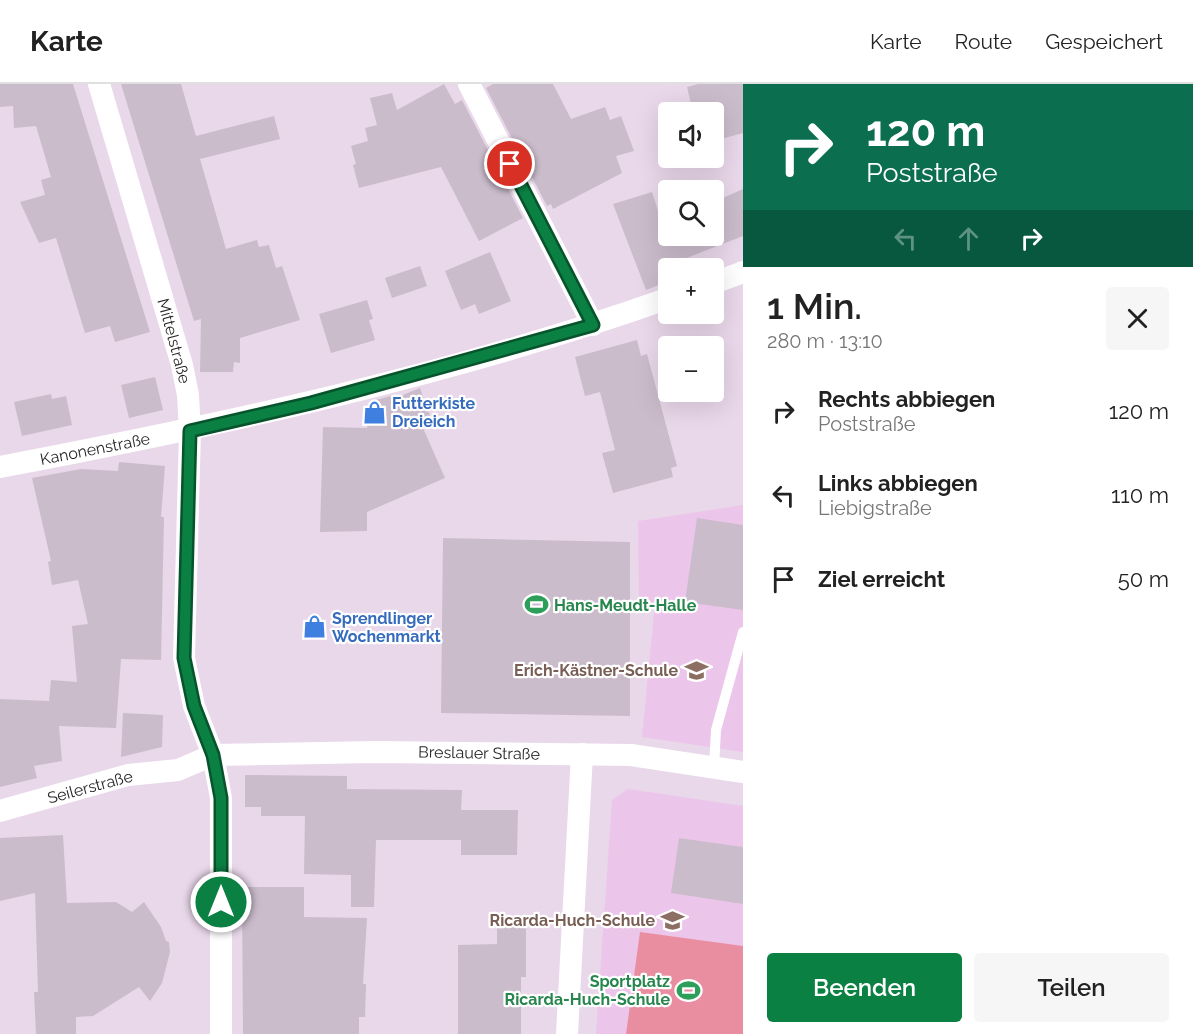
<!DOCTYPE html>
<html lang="de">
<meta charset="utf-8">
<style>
:root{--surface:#fff;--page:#f6f6f6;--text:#222;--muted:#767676;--line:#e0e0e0;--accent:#0b8043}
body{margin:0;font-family:Raleway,sans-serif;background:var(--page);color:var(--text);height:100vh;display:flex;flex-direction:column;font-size:22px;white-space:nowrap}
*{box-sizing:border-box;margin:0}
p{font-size:20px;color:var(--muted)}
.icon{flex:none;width:33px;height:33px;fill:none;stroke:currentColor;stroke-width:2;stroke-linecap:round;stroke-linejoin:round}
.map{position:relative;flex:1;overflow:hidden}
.sheet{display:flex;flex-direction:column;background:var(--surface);width:450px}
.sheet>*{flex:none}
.banner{background:#0b6e4f;color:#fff;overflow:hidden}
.buttons{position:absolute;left:658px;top:18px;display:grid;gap:12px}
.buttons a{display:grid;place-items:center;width:66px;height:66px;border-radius:6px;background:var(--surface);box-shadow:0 6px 24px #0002;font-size:30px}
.pin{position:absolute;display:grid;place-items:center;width:51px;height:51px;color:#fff;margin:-26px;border:3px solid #fff;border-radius:50%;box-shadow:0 2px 6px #0007}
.me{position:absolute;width:66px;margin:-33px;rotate:0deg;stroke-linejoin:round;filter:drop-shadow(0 0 4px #0008)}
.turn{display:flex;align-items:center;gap:21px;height:126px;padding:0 24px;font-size:27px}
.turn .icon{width:78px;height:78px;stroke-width:2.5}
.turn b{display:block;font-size:42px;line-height:51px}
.lanes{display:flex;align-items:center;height:57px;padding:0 24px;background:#0003;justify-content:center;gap:30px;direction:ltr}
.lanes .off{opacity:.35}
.round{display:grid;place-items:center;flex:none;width:63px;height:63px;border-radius:6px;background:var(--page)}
.overview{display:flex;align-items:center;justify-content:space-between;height:102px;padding:0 24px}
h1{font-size:36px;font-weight:600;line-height:45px}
.action{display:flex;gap:12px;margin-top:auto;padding:12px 24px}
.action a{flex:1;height:69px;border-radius:6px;background:var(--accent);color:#fff;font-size:24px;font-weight:600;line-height:69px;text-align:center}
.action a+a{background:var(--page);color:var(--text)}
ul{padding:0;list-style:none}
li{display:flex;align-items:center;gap:18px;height:84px;padding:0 24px}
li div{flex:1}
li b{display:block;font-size:22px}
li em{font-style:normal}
header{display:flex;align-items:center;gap:36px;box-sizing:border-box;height:84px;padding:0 30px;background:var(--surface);border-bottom:2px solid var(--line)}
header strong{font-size:28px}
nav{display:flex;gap:33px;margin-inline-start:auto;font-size:21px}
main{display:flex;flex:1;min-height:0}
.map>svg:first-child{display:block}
.education{fill:#ecc6ea}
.pitch{fill:#e98ea1}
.building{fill:#cbbccc}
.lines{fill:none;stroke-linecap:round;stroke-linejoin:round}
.lane{stroke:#fff;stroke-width:10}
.street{stroke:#fff;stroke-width:22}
.route-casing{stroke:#07532c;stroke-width:15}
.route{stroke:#0b8043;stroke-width:10}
.labels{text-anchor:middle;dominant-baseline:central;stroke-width:4.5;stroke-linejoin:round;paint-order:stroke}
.street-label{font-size:16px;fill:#272727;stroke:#fff}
.shop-label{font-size:16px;font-weight:bold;fill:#366cbe;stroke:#fff;text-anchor:start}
.leisure-label{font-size:16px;font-weight:bold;fill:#27864d;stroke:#fff;text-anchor:start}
.education-label{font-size:16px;font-weight:bold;fill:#785e54;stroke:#fff;text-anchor:end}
</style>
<header>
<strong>Karte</strong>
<nav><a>Karte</a><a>Route</a><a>Gespeichert</a></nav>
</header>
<main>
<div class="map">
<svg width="743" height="950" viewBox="0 0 743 950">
<rect width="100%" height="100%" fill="#e9d7ea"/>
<g class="education">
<polygon points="743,421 743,668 642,653 655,520 639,517 638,437"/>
<polygon points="628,705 743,722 743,950 596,950 612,716"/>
</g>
<polygon class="pitch" points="640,848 743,862 743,950 626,950"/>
<g class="building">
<polygon points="0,0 73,0 150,248 115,258 110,242 85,249 56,154 39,159 20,118 45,111 41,96 51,93 36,42 14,44 13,22 0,23"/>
<polygon points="121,0 181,0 196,52 274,32 280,55 200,75 226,165 257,156 259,163 269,161 276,184 282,182 300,236 240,254 240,279 234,278 233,288 200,288 201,235 194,237"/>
<polygon points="444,0 455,20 462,16 523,134 479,157 441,83 359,104 353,81 356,80 351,62 368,57 365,44 377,41 370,14 392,9 397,26"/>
<polygon points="493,0 553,0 571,35 605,23 610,36 621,32 634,67 616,72 622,89 553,125 551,120 547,122 486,4"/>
<polygon points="698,0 743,0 743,49 714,57 714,23 693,28 687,3"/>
<polygon points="743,105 743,152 684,175 687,184 669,184 669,197 646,206 613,120 652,108 663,143 669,140 669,152 714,152 714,118"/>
<polygon points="490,168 511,217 479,230 475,220 461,226 445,187"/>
<polygon points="420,182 427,202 392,214 385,194"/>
<polygon points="367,216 373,235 369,236 375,256 331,269 319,230"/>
<polygon points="637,256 641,272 647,270 677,382 671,384 673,393 613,409 602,369 615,366 600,308 585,312 575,273"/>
<polygon points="155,293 163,326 129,334 121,301"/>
<polygon points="420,304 433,340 423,344 445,394 367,428 367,447 320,448 323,343 367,344 372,317 391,312 393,315"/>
<polygon points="51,310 52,315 66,312 72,341 22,352 14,318"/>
<polygon points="119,378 165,382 161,433 164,433 161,576 121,575 116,644 59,642 62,677 34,682 37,694 0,703 0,615 49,617 51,596 77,598 72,542 88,540 78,496 52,501 48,478 51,477 32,394 81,385 118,387"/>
<polygon points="697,434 743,441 743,526 685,518"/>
<polygon points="443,454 630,458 630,632 441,629"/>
<polygon points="123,629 163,631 162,663 121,673"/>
<polygon points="245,691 347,692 347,705 462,706 461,726 518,726 517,771 461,771 461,756 376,756 374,823 351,823 351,791 304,790 305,732 261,732 261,723 245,723"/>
<polygon points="63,751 67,819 116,818 132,828 144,818 161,843 166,857 169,858 170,868 162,899 150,917 139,903 93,932 76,933 76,950 36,950 34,908 38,908 35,809 0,817 0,754"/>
<polygon points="679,754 743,763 743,820 671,809"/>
<polygon points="242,803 304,803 304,833 367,834 363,900 366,900 365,933 359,933 359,950 243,950"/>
<polygon points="497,839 526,839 526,893 521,893 521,950 458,950 458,861 497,860"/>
</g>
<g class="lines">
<polyline class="lane" points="714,683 716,646 743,548"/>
<g class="street">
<polyline points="99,0 182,281 188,311 190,347 184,574 194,622 213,671 221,714 221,950"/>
<polyline points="469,0 593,241"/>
<polyline points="714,199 743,188"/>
<path d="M0,383c226,-43 452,-92 669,-169"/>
<polyline points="0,727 128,691 178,686 213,671 375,668 631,671 743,688"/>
<polyline points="567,950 582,670"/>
</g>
</g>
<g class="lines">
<defs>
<polyline id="route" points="221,818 221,714 213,671 194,622 184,574 190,347 311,319 593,241 510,80"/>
</defs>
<use href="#route" class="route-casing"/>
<use href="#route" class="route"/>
</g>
<defs>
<symbol id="shop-bare" viewBox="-9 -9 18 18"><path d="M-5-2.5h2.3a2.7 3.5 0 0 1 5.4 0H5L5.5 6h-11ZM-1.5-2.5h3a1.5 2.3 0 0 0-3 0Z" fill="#3f7fe0" stroke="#fff" stroke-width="2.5" paint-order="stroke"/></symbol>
<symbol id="stadium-bare" viewBox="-9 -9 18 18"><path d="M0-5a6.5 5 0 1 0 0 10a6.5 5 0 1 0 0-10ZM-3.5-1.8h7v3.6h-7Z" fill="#2e9e5b" stroke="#fff" stroke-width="2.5" paint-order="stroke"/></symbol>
<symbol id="school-bare" viewBox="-9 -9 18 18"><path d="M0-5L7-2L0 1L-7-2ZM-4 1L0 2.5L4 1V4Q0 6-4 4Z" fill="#8d6e63" stroke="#fff" stroke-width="2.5" paint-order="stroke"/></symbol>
</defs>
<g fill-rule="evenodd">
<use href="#shop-bare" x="358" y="312" width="33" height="33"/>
<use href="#stadium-bare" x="520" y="504" width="33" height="33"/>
<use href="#shop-bare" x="298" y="526" width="33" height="33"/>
<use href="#school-bare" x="680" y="570" width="33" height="33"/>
<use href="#school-bare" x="656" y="820" width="33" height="33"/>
<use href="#stadium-bare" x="672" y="890" width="33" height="33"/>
</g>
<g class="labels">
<g class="street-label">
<text transform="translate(174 257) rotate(75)">Mittelstraße</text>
<text transform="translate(95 365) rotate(-11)">Kanonenstraße</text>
<text transform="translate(479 669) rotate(1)">Breslauer Straße</text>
<text transform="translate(90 703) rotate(-15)">Seilerstraße</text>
</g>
<g class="shop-label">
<text x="392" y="319">Futterkiste<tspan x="392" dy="18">Dreieich</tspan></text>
<text x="332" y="534">Sprendlinger<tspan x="332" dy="18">Wochenmarkt</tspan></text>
</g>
<g class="leisure-label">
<text x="554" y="521">Hans-Meudt-Halle</text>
<text x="670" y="897" text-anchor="end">Sportplatz<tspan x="670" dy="18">Ricarda-Huch-Schule</tspan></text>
</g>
<g class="education-label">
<text x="678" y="586">Erich-Kästner-Schule</text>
<text x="655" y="836">Ricarda-Huch-Schule</text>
</g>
</g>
</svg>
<div class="buttons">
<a><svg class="icon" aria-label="sound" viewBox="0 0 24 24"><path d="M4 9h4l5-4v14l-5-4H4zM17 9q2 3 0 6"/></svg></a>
<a><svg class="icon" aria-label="search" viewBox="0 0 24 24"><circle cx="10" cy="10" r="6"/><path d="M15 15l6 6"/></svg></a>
<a>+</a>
<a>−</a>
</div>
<div class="pin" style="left:510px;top:80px;background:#d93025"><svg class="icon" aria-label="arrive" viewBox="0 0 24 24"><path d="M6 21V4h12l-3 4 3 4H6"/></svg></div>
<svg class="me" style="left:221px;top:818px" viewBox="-20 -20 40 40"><circle r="17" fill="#0b8043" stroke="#fff" stroke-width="3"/><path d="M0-11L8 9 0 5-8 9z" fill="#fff"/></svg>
</div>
<section class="sheet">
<div class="banner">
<div class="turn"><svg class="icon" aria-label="right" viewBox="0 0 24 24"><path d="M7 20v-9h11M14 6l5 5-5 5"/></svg><div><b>120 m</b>Poststraße</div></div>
<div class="lanes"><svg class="icon off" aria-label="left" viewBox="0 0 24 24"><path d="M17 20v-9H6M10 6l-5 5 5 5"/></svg><svg class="icon off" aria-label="ahead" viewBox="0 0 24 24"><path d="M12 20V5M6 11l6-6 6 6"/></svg><svg class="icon" aria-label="right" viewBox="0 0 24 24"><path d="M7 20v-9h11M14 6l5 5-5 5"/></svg></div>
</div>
<div class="overview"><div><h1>1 Min.</h1><p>280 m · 13:10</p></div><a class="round"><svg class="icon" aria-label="close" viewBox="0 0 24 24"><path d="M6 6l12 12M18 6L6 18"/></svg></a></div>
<ul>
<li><svg class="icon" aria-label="right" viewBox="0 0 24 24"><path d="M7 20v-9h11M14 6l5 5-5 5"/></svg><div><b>Rechts abbiegen</b><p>Poststraße</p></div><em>120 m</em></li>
<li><svg class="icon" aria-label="left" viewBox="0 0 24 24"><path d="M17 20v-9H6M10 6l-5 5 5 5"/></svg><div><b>Links abbiegen</b><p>Liebigstraße</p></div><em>110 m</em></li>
<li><svg class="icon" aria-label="arrive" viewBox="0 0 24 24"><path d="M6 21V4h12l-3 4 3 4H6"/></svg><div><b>Ziel erreicht</b></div><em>50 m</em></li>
</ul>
<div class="action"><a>Beenden</a><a>Teilen</a></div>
</section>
</main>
